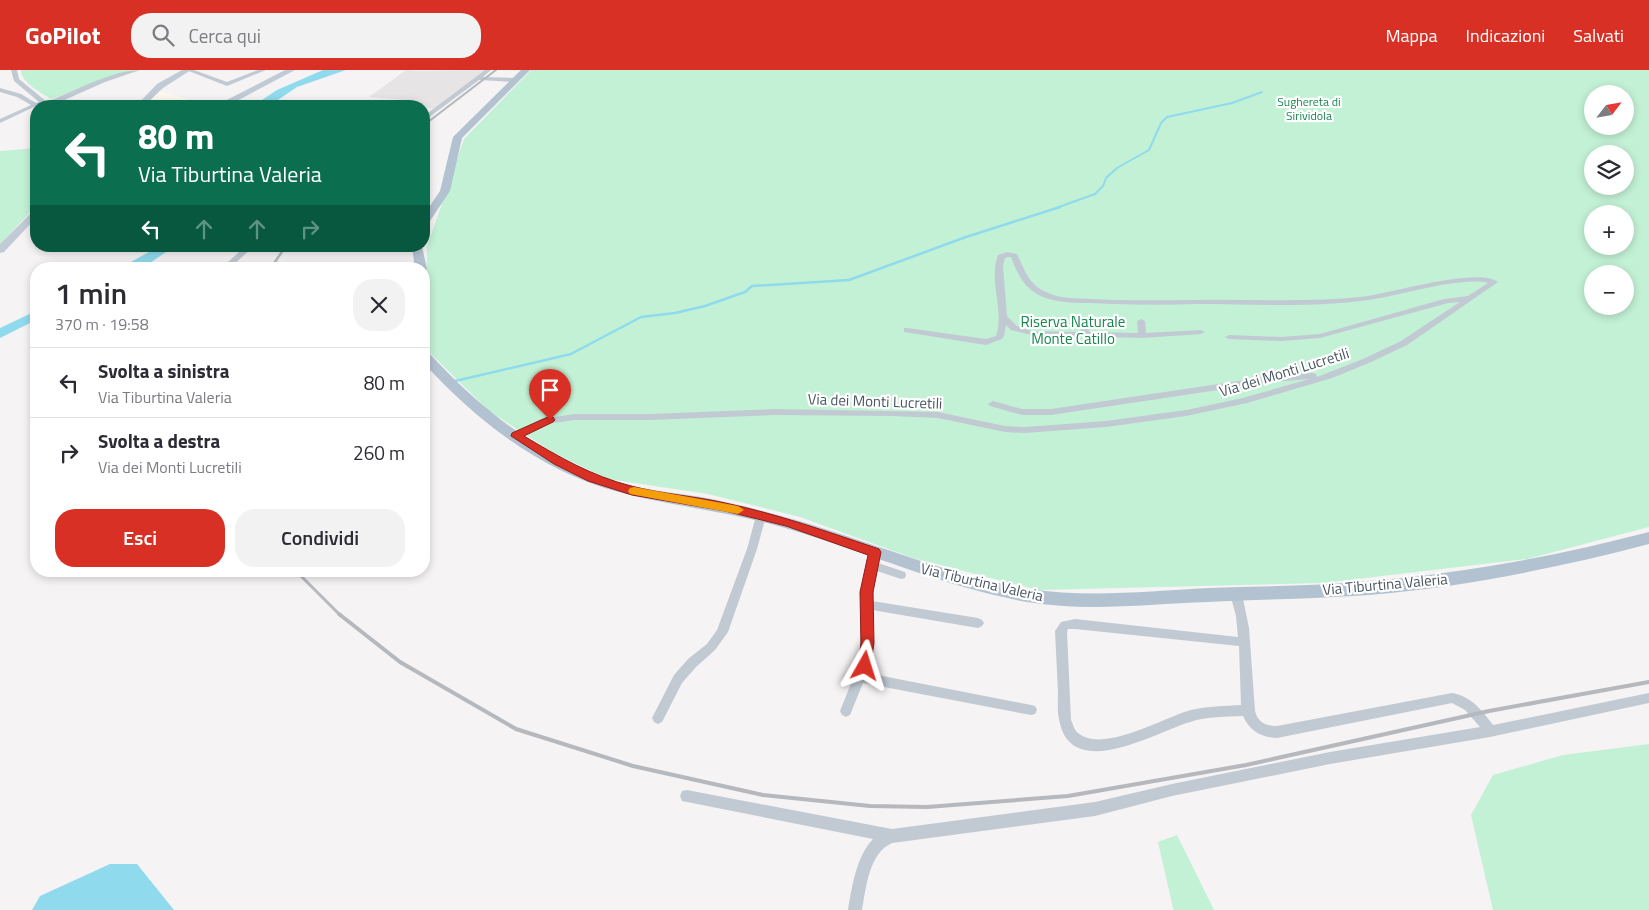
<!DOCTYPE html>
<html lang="it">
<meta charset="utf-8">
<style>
:root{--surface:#fff;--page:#f2f2f3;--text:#2b2b33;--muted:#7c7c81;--line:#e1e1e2;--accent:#d93025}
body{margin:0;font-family:"Titillium Web",sans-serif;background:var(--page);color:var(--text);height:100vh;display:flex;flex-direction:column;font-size:19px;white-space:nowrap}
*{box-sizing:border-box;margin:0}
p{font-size:16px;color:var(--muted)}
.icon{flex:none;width:28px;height:28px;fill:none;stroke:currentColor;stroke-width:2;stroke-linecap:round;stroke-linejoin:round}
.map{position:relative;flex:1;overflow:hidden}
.side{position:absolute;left:30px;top:192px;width:400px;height:315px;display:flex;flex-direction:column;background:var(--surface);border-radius:20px;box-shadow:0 2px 8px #0003}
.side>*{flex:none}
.top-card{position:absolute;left:30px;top:30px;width:400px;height:152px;border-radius:20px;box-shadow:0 2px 8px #0003;background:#0b6e4f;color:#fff;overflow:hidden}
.needle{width:32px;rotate:59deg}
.controls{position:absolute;left:1584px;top:15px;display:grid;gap:10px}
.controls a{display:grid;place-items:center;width:50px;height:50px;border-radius:50%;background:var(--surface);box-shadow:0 2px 8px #0003;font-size:25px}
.pin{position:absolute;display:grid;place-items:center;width:42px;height:42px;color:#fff;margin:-51px -21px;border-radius:50% 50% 50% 0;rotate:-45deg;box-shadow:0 0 5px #0007}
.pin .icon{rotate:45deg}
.me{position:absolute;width:55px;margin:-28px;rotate:6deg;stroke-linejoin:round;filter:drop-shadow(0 0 4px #0008)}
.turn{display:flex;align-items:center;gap:18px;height:105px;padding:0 25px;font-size:22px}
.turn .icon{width:65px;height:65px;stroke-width:2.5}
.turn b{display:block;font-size:35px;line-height:42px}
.lanes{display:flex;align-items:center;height:48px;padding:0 25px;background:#0003;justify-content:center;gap:25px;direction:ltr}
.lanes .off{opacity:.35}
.round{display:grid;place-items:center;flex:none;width:52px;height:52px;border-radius:20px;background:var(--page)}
.overview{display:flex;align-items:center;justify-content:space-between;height:85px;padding:0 25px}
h1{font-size:30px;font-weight:600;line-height:38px}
.button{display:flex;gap:10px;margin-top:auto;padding:10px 25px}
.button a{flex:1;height:58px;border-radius:20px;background:var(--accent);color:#fff;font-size:20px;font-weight:600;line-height:58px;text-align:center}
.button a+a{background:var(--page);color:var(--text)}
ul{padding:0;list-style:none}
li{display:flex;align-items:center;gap:15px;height:70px;padding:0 25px;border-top:1px solid var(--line)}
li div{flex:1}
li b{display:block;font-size:19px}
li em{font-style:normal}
header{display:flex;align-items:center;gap:30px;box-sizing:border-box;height:70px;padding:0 25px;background:var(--accent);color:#fff}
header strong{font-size:24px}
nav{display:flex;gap:28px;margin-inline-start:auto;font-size:18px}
.search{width:350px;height:45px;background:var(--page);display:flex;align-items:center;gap:12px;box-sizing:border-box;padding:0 18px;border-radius:20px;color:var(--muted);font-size:19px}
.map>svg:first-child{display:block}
.commercial{fill:#fdf9ef}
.education{fill:#e6e4e5}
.green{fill:#c3f1d5;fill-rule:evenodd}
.water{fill:#90daee}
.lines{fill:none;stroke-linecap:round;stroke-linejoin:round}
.stream-far1{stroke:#90daee;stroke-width:2}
.stream{stroke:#90daee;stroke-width:2.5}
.minor{fill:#c1cad2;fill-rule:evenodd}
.secondary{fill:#c1cbd6;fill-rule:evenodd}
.primary{fill:#b3c2d1;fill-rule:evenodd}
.rail-far3{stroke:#b5b8bd;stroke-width:2}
.rail-far2{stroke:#b5b8bd;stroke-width:2.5}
.rail-far1{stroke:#b5b8bd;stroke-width:3}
.rail{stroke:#b5b8bd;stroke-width:4}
.route{fill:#d93025;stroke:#8d1f18}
.slow{fill:#f59e0b}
.labels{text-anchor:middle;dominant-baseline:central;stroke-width:4.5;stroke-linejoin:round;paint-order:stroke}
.far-park-label{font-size:12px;fill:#17864f;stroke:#fff}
.park-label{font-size:15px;fill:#17864f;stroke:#fff}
.street-label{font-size:15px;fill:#4a5661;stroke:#fff}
</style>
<header>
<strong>GoPilot</strong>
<div class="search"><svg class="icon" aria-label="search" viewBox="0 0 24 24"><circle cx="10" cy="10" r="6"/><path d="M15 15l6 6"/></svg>Cerca qui</div>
<nav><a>Mappa</a><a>Indicazioni</a><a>Salvati</a></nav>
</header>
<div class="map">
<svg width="1649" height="840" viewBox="0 0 1649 840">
<rect width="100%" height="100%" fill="#f5f3f3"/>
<polygon class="commercial" points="159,21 212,36 144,36"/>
<polygon class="education" points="406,0 417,1 486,0 437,39 400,35 406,30 369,27"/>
<g class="green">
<path d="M21,0h114l-84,29c-9,-6 -30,-16 -30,-29z"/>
<path d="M531,0h1118v457l-122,32 -204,24 -285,7 -125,-32 -113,-41 -92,-23 -100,-15 -54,-26 -65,-42 -64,-63 2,-101 37,-108zM1592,24h33v32h-33zM1592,84h33v32h-33zM1592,144h33v32h-33zM1592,204h33v32h-33z"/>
<polygon points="36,78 36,136 0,174 0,81"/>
<polygon points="1649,674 1649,840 1493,840 1471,745 1493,705 1563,685"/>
<polygon points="1177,765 1214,840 1174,840 1173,838 1158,772"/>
</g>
<g class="water">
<polygon points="323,0 346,0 297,17 269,36 253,36 277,20"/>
<polygon points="160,176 175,176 141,199 118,199"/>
<polygon points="36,241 36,250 0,268 0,258"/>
<polygon points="110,794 137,794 174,840 32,840 40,826"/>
</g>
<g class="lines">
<polyline class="stream-far1" points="1056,138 1095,124 1103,116 1106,108 1117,98 1149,80 1161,53 1167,47 1232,33 1262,22"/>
<polyline class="stream" points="455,311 571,284 641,247 675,243 705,236 745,222 752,216 849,210 966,167 1060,137"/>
<g class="minor">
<path d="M11,0h6l2,9 28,23c25,-10 66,-32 93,-32l-35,12 -54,24h-7l-2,-2 -6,2 -36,17v-4l31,-14 -14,-8 -17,-5v-4l21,6 15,9 3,-1 -25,-21z"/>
<polygon points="186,0 194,0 227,12 258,0 266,0 227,16"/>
<polygon points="485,0 491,0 483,7 516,8 519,10 516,12 479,10 424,51 424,46"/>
<polygon points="246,176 254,176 229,199 220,199"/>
<path d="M1007,182l10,2c8,16 11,30 29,38 14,7 29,6 44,7 36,2 71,1 107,1 57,-1 114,3 171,-4 27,-4 110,-29 130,-14l-91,63 -38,18 -37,15 -85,25 -61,13 -80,11 -81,6 -20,-1 -67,-14 -45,-2 -118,-1 -125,5h-75l-29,4 -30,15 -5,-3 30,-17 34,-5h75l125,-5 163,3 67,14 20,1 81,-6 80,-11 57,-12 66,-19 -44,4 -214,32h-29l-32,-9 -2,-2 5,-3 29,8h29l214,-32 48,-4 3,1 1,3 46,-18 38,-18 59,-39 -12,1 -128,35 -39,3 -52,-2 -4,-2 4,-2 52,2 39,-3 124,-35 24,-3 20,-13c-28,-7 -89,13 -120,17 -56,8 -113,4 -170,4 -36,1 -71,1 -106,-1 -17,0 -33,0 -49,-6 -19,-8 -25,-22 -32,-40h-3l-3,1 -2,8 4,50 10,10 15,5 49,1 -1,-10 4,-2 4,2 1,10 49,1 -1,-12 4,-2 4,2 1,12 55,-3 4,2 -4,2 -59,4 -110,-3 -21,-5 -5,-5 -2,11 -2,3 -16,6 -82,-13v-4h3l79,11 10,-3c9,-26 -8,-55 2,-81z"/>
<path d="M431,292l4,3 -8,11 -3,1c0,-7 0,-13 7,-15z"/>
<polygon points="761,442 765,443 766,446 757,479 728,562 715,580 696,597 682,613 662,652 658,654 654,652 652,648 674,605 688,589 707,574 717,560 747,479 756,446 757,443"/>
<polygon points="875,478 879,479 880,482 878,493 905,502 906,505 905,508 901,509 877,501 872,531 978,548 982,550 984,553 982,556 978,558 872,540 872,591 867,603 1031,635 1035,636 1037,640 1035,644 1031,645 863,613 850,645 846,647 842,645 840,641 860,591 860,534 867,497 866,495 871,479"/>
<path d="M1236,520l4,1 2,3 7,34 6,83c3,12 11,15 22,15l175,-33c20,4 29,16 41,32l156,-32v10l-159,34 -160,27 -158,32 -77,20 -203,27c-23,10 -26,45 -30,67h-14c4,-23 8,-53 25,-71l-186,-37 -5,-1 -2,-5 2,-5 5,-1 205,39 203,-27 77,-18 158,-32 150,-25 -15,-17 -13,-7 -175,35c-17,-1 -27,-7 -34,-22 -17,1 -36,0 -53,6 -34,10 -120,62 -131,-3 -2,-8 -1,-18 -1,-27 -1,-20 -2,-41 -3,-61l6,-9 14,-3 163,18 -2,-21 -6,-22 2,-3zM1068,559h7l164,17 2,59c-16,1 -34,1 -50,5 -27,7 -88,44 -113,23 -4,-3 -5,-9 -7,-13l-4,-88z"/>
</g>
<g class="secondary">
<polygon points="182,0 191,0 163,18 144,36 136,36 157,14"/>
<polygon points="285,0 295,0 231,34 225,36 215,36"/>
<polygon points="36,140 36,148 4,182 0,183 0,174 33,141"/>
</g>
<g class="primary">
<polygon points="521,0 530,0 462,68 450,121 428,154 424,155 424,145 440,121 453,67"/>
<polygon points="412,176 422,176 427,199 425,201 424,199 415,199"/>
<path d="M424,282l5,1c51,56 116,107 189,129 27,8 55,11 83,15 23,4 46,10 69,16 87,22 170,61 259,76 60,9 120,2 180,-1 54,-2 108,-2 161,-7 95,-8 187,-25 279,-49v12c-92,24 -185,43 -280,51 -54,4 -108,4 -161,7 -60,2 -121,10 -181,0 -89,-16 -173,-56 -260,-79 -50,-13 -102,-18 -152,-32 -74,-20 -141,-72 -191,-128z"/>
</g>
<polyline class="rail-far3" points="424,55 496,0"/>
<polyline class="rail-far2" points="270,199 286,176"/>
<polyline class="rail-far1" points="296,501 340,545"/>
<polyline class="rail" points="339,544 400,592 516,659 633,696 763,725 870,736 927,737 1068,726 1246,695 1489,641 1649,612"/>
</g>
<path class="route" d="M550,346l3,1 2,3 -2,2 -29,14c35,21 68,40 107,50 31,8 63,10 94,17 53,11 103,29 154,46l2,3 -8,40 1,51 -4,27 -5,1 -5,-1 -2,-4 3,-23 -1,-51 8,-37 -82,-29 -61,-15 -93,-16 -44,-14 -34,-17 -43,-28 1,-3z"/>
<polygon class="slow" points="634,417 738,436 744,440 738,444 630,424 628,421 630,418"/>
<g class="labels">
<g class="far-park-label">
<text x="1309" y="31">Sughereta di<tspan x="1309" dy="14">Sirividola</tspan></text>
</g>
<g class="park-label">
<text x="1073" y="251">Riserva Naturale<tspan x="1073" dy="17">Monte Catillo</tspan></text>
</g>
<g class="street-label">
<text transform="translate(1284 302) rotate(-17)">Via dei Monti Lucretili</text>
<text transform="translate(875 331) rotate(2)">Via dei Monti Lucretili</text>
<text transform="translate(982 512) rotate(13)">Via Tiburtina Valeria</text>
<text transform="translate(1385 514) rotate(-5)">Via Tiburtina Valeria</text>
</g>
</g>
</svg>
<div class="controls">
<a><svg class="needle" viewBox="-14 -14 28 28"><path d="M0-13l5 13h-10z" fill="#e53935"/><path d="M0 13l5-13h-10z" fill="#7c7c81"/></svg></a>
<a><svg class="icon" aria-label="layers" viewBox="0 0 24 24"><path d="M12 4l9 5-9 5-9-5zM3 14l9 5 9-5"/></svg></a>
<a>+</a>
<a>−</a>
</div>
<div class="pin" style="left:550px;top:350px;background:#d93025"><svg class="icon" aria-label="arrive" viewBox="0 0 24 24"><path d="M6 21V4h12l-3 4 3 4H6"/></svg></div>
<svg class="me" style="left:865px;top:596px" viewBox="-20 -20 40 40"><path d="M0-17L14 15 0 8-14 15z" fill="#d93025" stroke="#fff" stroke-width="4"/></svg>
<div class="top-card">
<div class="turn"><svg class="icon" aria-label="left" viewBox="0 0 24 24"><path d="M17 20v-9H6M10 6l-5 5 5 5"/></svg><div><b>80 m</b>Via Tiburtina Valeria</div></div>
<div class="lanes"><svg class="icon" aria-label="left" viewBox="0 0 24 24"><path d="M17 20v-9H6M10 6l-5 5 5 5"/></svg><svg class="icon off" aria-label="ahead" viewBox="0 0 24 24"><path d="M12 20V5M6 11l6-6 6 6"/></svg><svg class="icon off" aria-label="ahead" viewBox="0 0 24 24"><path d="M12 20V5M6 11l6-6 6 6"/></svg><svg class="icon off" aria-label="right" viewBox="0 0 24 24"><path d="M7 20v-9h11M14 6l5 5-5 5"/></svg></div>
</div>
<section class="side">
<div class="overview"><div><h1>1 min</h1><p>370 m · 19:58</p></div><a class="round"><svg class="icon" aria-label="close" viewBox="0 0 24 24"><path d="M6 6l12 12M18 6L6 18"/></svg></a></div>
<ul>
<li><svg class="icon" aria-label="left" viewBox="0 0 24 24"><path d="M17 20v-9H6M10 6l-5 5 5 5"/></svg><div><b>Svolta a sinistra</b><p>Via Tiburtina Valeria</p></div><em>80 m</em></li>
<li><svg class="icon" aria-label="right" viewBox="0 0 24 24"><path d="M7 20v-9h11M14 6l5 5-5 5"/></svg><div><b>Svolta a destra</b><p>Via dei Monti Lucretili</p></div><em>260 m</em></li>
</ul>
<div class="button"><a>Esci</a><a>Condividi</a></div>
</section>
</div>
